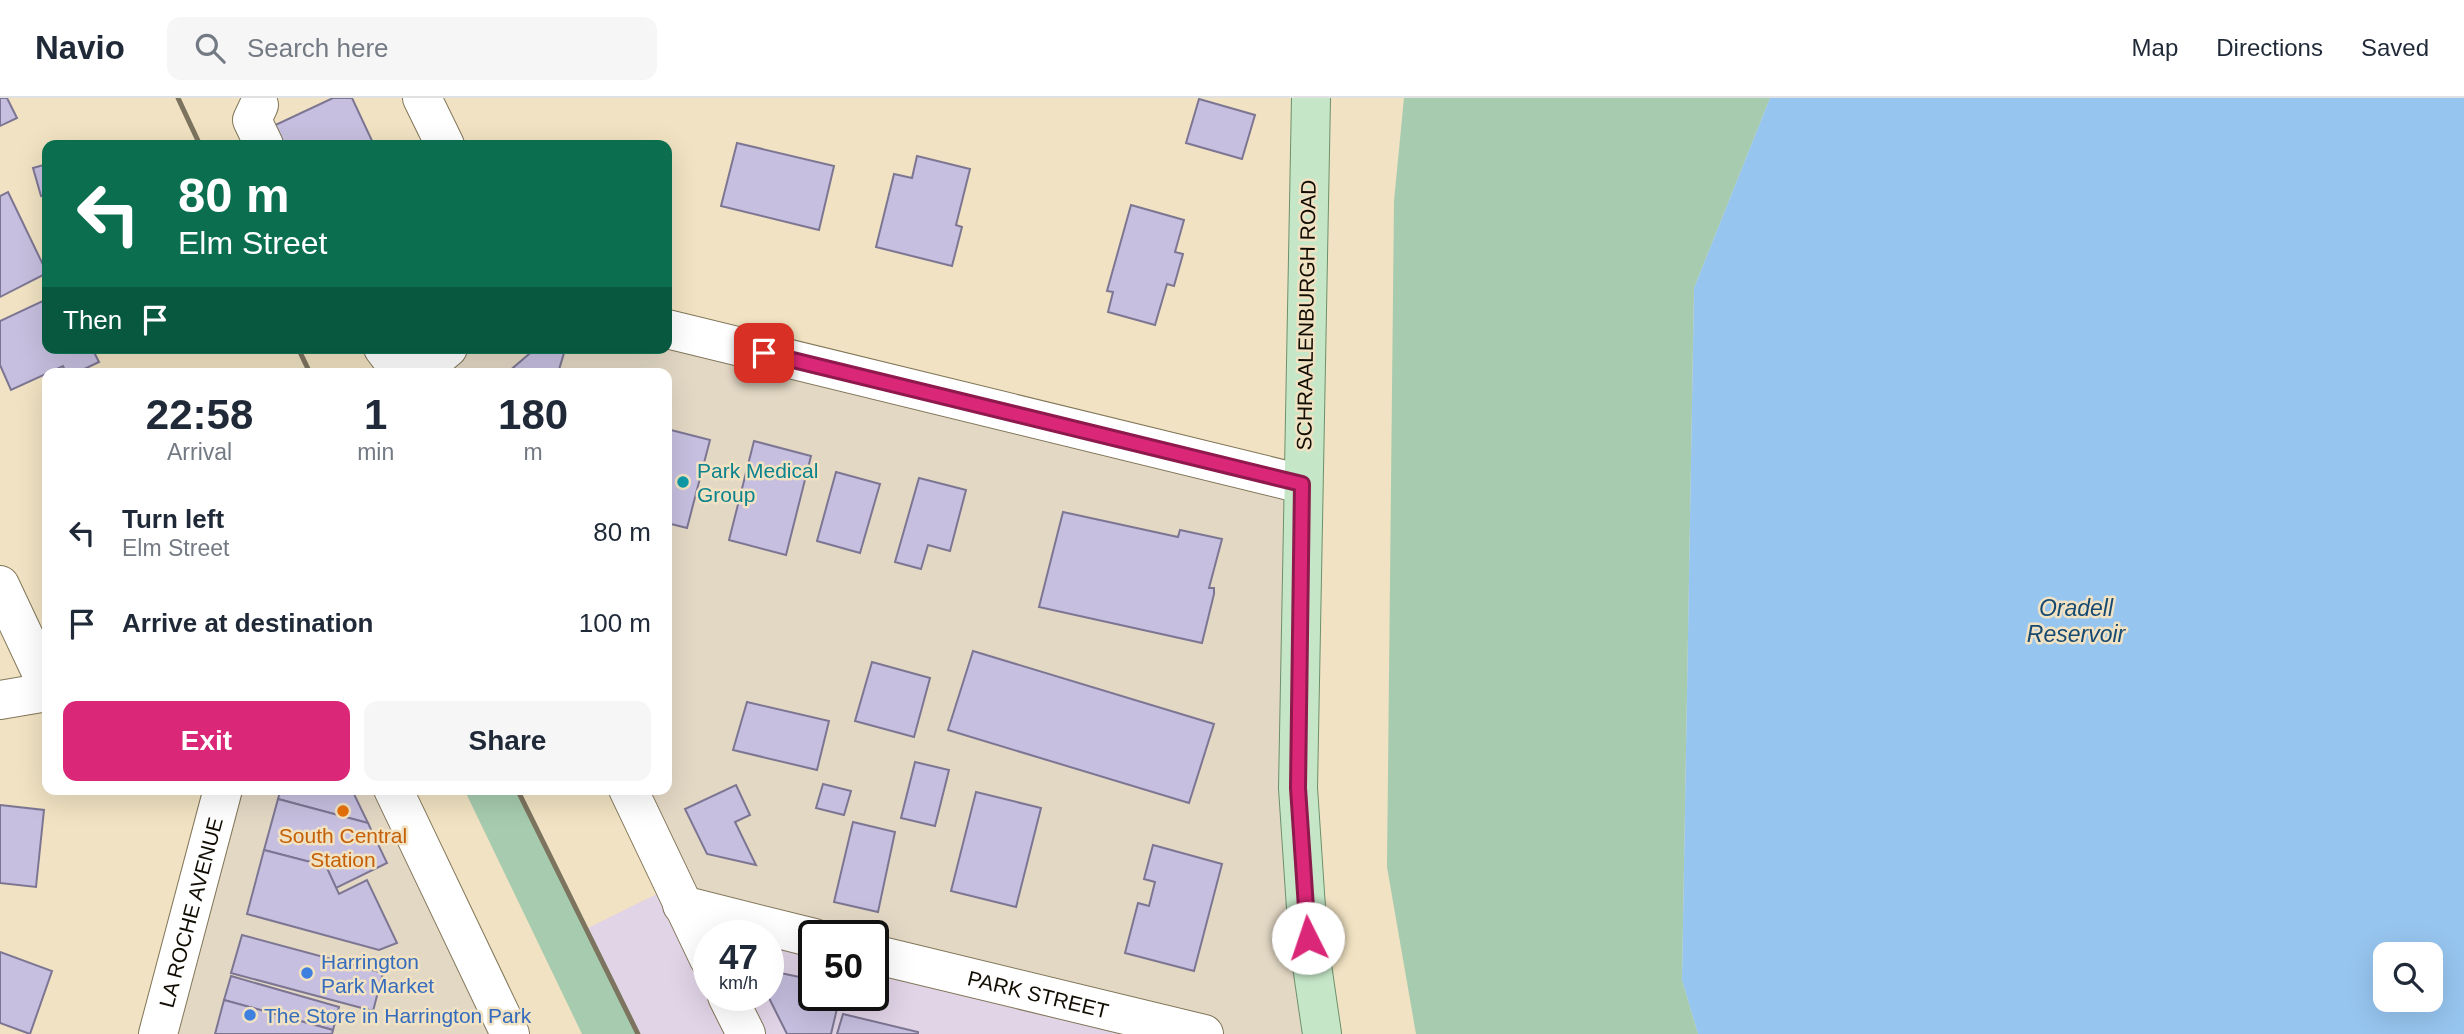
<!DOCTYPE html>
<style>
:root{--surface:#fff;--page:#f6f6f7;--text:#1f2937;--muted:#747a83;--line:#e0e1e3;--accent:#db2777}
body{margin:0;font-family:Helvetica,sans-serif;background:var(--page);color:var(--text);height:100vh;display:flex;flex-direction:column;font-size:26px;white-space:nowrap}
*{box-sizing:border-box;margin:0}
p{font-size:23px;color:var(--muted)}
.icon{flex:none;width:38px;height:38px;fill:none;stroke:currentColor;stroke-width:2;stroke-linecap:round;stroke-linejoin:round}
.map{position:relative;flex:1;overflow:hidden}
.details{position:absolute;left:42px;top:270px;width:630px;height:427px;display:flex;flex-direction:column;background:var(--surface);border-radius:14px;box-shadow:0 7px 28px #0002}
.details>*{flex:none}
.hud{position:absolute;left:42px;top:42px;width:630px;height:214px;border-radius:14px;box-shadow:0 7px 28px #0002;background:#0b6e4f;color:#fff;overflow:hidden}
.tools{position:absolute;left:2373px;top:844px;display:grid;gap:14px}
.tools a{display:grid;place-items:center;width:70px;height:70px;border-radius:14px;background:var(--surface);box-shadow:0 7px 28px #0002;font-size:35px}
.speed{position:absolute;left:693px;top:822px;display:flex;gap:14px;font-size:35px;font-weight:700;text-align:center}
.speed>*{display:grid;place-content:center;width:91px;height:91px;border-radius:50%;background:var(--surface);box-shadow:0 7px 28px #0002;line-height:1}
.speed small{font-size:18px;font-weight:400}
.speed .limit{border:4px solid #111;border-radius:10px;background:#fff;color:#111}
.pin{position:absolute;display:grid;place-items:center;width:60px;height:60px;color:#fff;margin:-30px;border-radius:14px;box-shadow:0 4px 10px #0006}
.me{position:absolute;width:77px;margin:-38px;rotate:356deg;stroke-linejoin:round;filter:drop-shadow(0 0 5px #0008)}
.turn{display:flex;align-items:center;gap:24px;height:147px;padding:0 21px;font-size:32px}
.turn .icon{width:91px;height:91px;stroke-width:2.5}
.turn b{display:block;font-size:49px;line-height:60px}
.then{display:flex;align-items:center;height:66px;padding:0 21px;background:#0003;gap:14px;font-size:26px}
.eta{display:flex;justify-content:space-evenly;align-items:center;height:119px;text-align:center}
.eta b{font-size:42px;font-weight:800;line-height:49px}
.primary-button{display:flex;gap:14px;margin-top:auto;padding:14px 21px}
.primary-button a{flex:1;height:80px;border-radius:14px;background:var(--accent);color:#fff;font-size:28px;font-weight:800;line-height:80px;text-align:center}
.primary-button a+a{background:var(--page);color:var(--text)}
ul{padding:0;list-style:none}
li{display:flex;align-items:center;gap:21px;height:91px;padding:0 21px}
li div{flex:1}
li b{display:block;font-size:26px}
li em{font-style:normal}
header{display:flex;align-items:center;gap:42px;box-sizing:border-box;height:98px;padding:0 35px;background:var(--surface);border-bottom:2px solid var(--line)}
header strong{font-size:33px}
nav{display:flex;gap:38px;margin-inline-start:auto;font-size:24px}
.search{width:490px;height:63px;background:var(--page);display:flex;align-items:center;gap:18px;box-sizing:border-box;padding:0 24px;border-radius:14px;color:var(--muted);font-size:26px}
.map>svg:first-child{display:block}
.commercial{fill:#e3d8c4}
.industrial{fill:#e1d4e7;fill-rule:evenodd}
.green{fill:#a6cbae}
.water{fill:#96c5ef;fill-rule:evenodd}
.building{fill:#c6bfdf;stroke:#7d7693;stroke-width:2}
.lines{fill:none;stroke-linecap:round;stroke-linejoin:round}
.minor-casing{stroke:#827659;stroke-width:40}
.major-casing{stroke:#6d906c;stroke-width:40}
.minor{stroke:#fff;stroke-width:38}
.major{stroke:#c5e7c8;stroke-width:38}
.rail{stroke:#7d745f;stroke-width:5}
.route-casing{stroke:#8e194d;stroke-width:18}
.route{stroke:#db2777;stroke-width:12}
.culture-dot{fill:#0f9aa8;stroke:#f0e2c2;stroke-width:2.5}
.food-dot{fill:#e8710a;stroke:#f0e2c2;stroke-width:2.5}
.shop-dot{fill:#3f7fe0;stroke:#f0e2c2;stroke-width:2.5}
.labels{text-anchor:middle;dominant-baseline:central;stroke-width:5;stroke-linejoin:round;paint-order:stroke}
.street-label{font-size:21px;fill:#120d03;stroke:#f0e2c2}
.culture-label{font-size:21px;fill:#0d838f;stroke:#f0e2c2;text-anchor:start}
.food-label{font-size:21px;fill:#c56008;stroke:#f0e2c2}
.shop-label{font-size:21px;fill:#366cbe;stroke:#f0e2c2;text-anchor:start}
.water-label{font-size:23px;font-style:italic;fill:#164a72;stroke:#f0e2c2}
</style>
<header>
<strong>Navio</strong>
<div class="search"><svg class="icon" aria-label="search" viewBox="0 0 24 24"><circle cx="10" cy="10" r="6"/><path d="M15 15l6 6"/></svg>Search here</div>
<nav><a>Map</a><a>Directions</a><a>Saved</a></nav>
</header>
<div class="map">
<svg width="2464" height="936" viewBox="0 0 2464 936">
<rect width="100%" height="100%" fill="#f0e2c2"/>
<g class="commercial">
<polygon points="448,250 667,250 1302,386 1322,936 1204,936 873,838 814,838 682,807 628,691 667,691 667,275 430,275"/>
<polygon points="223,691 393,691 510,936 158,936"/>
</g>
<path class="industrial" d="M673,788l141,52v58h59v-42l331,80h-566l-52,-105zM709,838h59v60h-59z"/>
<g class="green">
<polygon points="1404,0 1770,0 1694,190 1682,882 1698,936 1416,936 1387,769 1394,103"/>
<polygon points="464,691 517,691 638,936 582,936"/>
</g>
<path class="water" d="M1770,0h694v936h-766l-16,-54 12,-692zM2385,856h46v45h-46z"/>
<g class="building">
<polygon points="0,0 7,0 17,20 0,28"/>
<polygon points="333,0 352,0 374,47 277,47 269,30"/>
<polygon points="1199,1 1255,17 1242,61 1186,45"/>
<polygon points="737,45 834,68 819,132 721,108"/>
<polygon points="917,58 970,71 956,127 962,129 952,168 876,149 894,76 912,80"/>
<polygon points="47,66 47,96 41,98 33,70"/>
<polygon points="8,94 47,175 0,199 0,98"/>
<polygon points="1131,107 1184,122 1175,154 1183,156 1174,188 1167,186 1155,227 1108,214 1113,194 1107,193"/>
<polygon points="47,201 47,250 92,250 99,264 76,275 66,275 63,268 11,292 0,267 0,223"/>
<polygon points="536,250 564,255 558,275 507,275"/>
<polygon points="667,331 710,342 687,430 667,425"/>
<polygon points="754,343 811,358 786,457 729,442"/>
<polygon points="836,374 880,386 860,455 817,443"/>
<polygon points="919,380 966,392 950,453 928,447 921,471 895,464"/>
<polygon points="1063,414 1178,439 1180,432 1222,441 1209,490 1214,490 1214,496 1202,545 1039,509"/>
<polygon points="973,553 1214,626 1189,705 948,632"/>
<polygon points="872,564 930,580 914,639 855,623"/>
<polygon points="747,604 829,623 817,672 733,652"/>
<polygon points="915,664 949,672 935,728 901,720"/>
<polygon points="823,686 851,693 844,717 816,710"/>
<polygon points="736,687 750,717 735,724 756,767 707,756 685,711"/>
<polygon points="281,691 342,691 353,694 368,725 278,701"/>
<polygon points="976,694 1041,710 1016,809 951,793"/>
<polygon points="278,701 368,725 387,765 336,790 326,768 264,752"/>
<polygon points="0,707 44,712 36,789 0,785"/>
<polygon points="853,724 895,734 878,814 834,804"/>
<polygon points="1153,747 1222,766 1194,873 1125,855 1138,805 1149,808 1155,784 1144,781"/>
<polygon points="264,752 326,768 339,796 367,782 397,845 379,852 247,816"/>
<polygon points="242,837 383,875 373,913 231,875"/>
<polygon points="0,854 52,873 30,936 0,925"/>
<polygon points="771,873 814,882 814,898 840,898 831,936 787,936 768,898"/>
<polygon points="231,878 339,909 333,932 224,902"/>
<polygon points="224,902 333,932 332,936 215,936"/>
<polygon points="843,916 918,934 918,936 837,936"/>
</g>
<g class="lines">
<defs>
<g id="minor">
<polyline points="422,0 445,47"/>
<polyline points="259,7 252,22 264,47"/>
<polyline points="667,231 1302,386"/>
<polyline points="383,250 402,275"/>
<polyline points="418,275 448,250"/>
<polyline points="0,487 47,587"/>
<polyline points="0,602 47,594"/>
<polyline points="393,691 510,936"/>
<polyline points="628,691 709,861"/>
<polyline points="682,807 814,840"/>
<path id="s1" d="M873,856l331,80"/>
<polyline points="727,898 746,936"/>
<path id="s2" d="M158,936l65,-245"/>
</g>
<polyline id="major" points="1311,0 1298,690 1308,840 1322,936"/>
</defs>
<use href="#minor" class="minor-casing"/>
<use href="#major" class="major-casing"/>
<use href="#minor" class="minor"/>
<use href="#major" class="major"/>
<g class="rail">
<polyline points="178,0 200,47"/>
<polyline points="298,250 310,275"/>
<polyline points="517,691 638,936"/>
</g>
</g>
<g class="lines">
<defs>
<polyline id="route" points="764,255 1302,386 1298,690 1308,840"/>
</defs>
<use href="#route" class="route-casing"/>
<use href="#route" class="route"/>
</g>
<circle class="culture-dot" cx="683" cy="384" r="7"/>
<circle class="food-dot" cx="343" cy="713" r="7"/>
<g class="shop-dot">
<circle cx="307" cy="875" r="7"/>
<circle cx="250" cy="917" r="7"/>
</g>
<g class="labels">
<g class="street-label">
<text transform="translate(1306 217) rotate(-89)">SCHRAALENBURGH ROAD</text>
<text stroke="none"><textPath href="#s2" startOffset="126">LA ROCHE AVENUE</textPath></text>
<text stroke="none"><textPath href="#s1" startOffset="170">PARK STREET</textPath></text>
</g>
<g class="culture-label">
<text x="697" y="372">Park Medical<tspan x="697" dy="24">Group</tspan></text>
</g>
<g class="food-label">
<text x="343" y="737">South Central<tspan x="343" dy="24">Station</tspan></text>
</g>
<g class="shop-label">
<text x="321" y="863">Harrington<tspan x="321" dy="24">Park Market</tspan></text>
<text x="264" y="917">The Store in Harrington Park</text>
</g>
<g class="water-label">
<text x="2076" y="510">Oradell<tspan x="2076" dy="26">Reservoir</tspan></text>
</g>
</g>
</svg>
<div class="tools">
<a><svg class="icon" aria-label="search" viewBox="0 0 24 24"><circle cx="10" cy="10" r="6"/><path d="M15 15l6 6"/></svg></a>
</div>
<div class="speed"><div>47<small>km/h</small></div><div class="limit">50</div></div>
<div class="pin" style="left:764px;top:255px;background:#d93025"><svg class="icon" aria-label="arrive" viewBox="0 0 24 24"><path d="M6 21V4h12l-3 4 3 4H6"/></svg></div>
<svg class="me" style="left:1308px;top:840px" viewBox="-20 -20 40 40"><circle r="19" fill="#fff"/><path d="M0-13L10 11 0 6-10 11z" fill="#db2777"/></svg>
<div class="hud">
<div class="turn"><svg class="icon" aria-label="left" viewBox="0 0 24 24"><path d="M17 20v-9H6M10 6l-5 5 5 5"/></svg><div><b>80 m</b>Elm Street</div></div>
<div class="then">Then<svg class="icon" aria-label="arrive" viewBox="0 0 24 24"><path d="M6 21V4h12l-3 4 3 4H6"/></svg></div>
</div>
<section class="details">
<div class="eta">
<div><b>22:58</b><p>Arrival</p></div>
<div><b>1</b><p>min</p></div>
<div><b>180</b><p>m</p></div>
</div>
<ul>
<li><svg class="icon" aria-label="left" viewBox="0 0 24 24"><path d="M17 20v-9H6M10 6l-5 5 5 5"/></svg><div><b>Turn left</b><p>Elm Street</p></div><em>80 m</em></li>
<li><svg class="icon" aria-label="arrive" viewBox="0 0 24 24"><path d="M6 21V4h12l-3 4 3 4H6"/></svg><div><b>Arrive at destination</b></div><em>100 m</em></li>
</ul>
<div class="primary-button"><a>Exit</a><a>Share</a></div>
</section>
</div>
